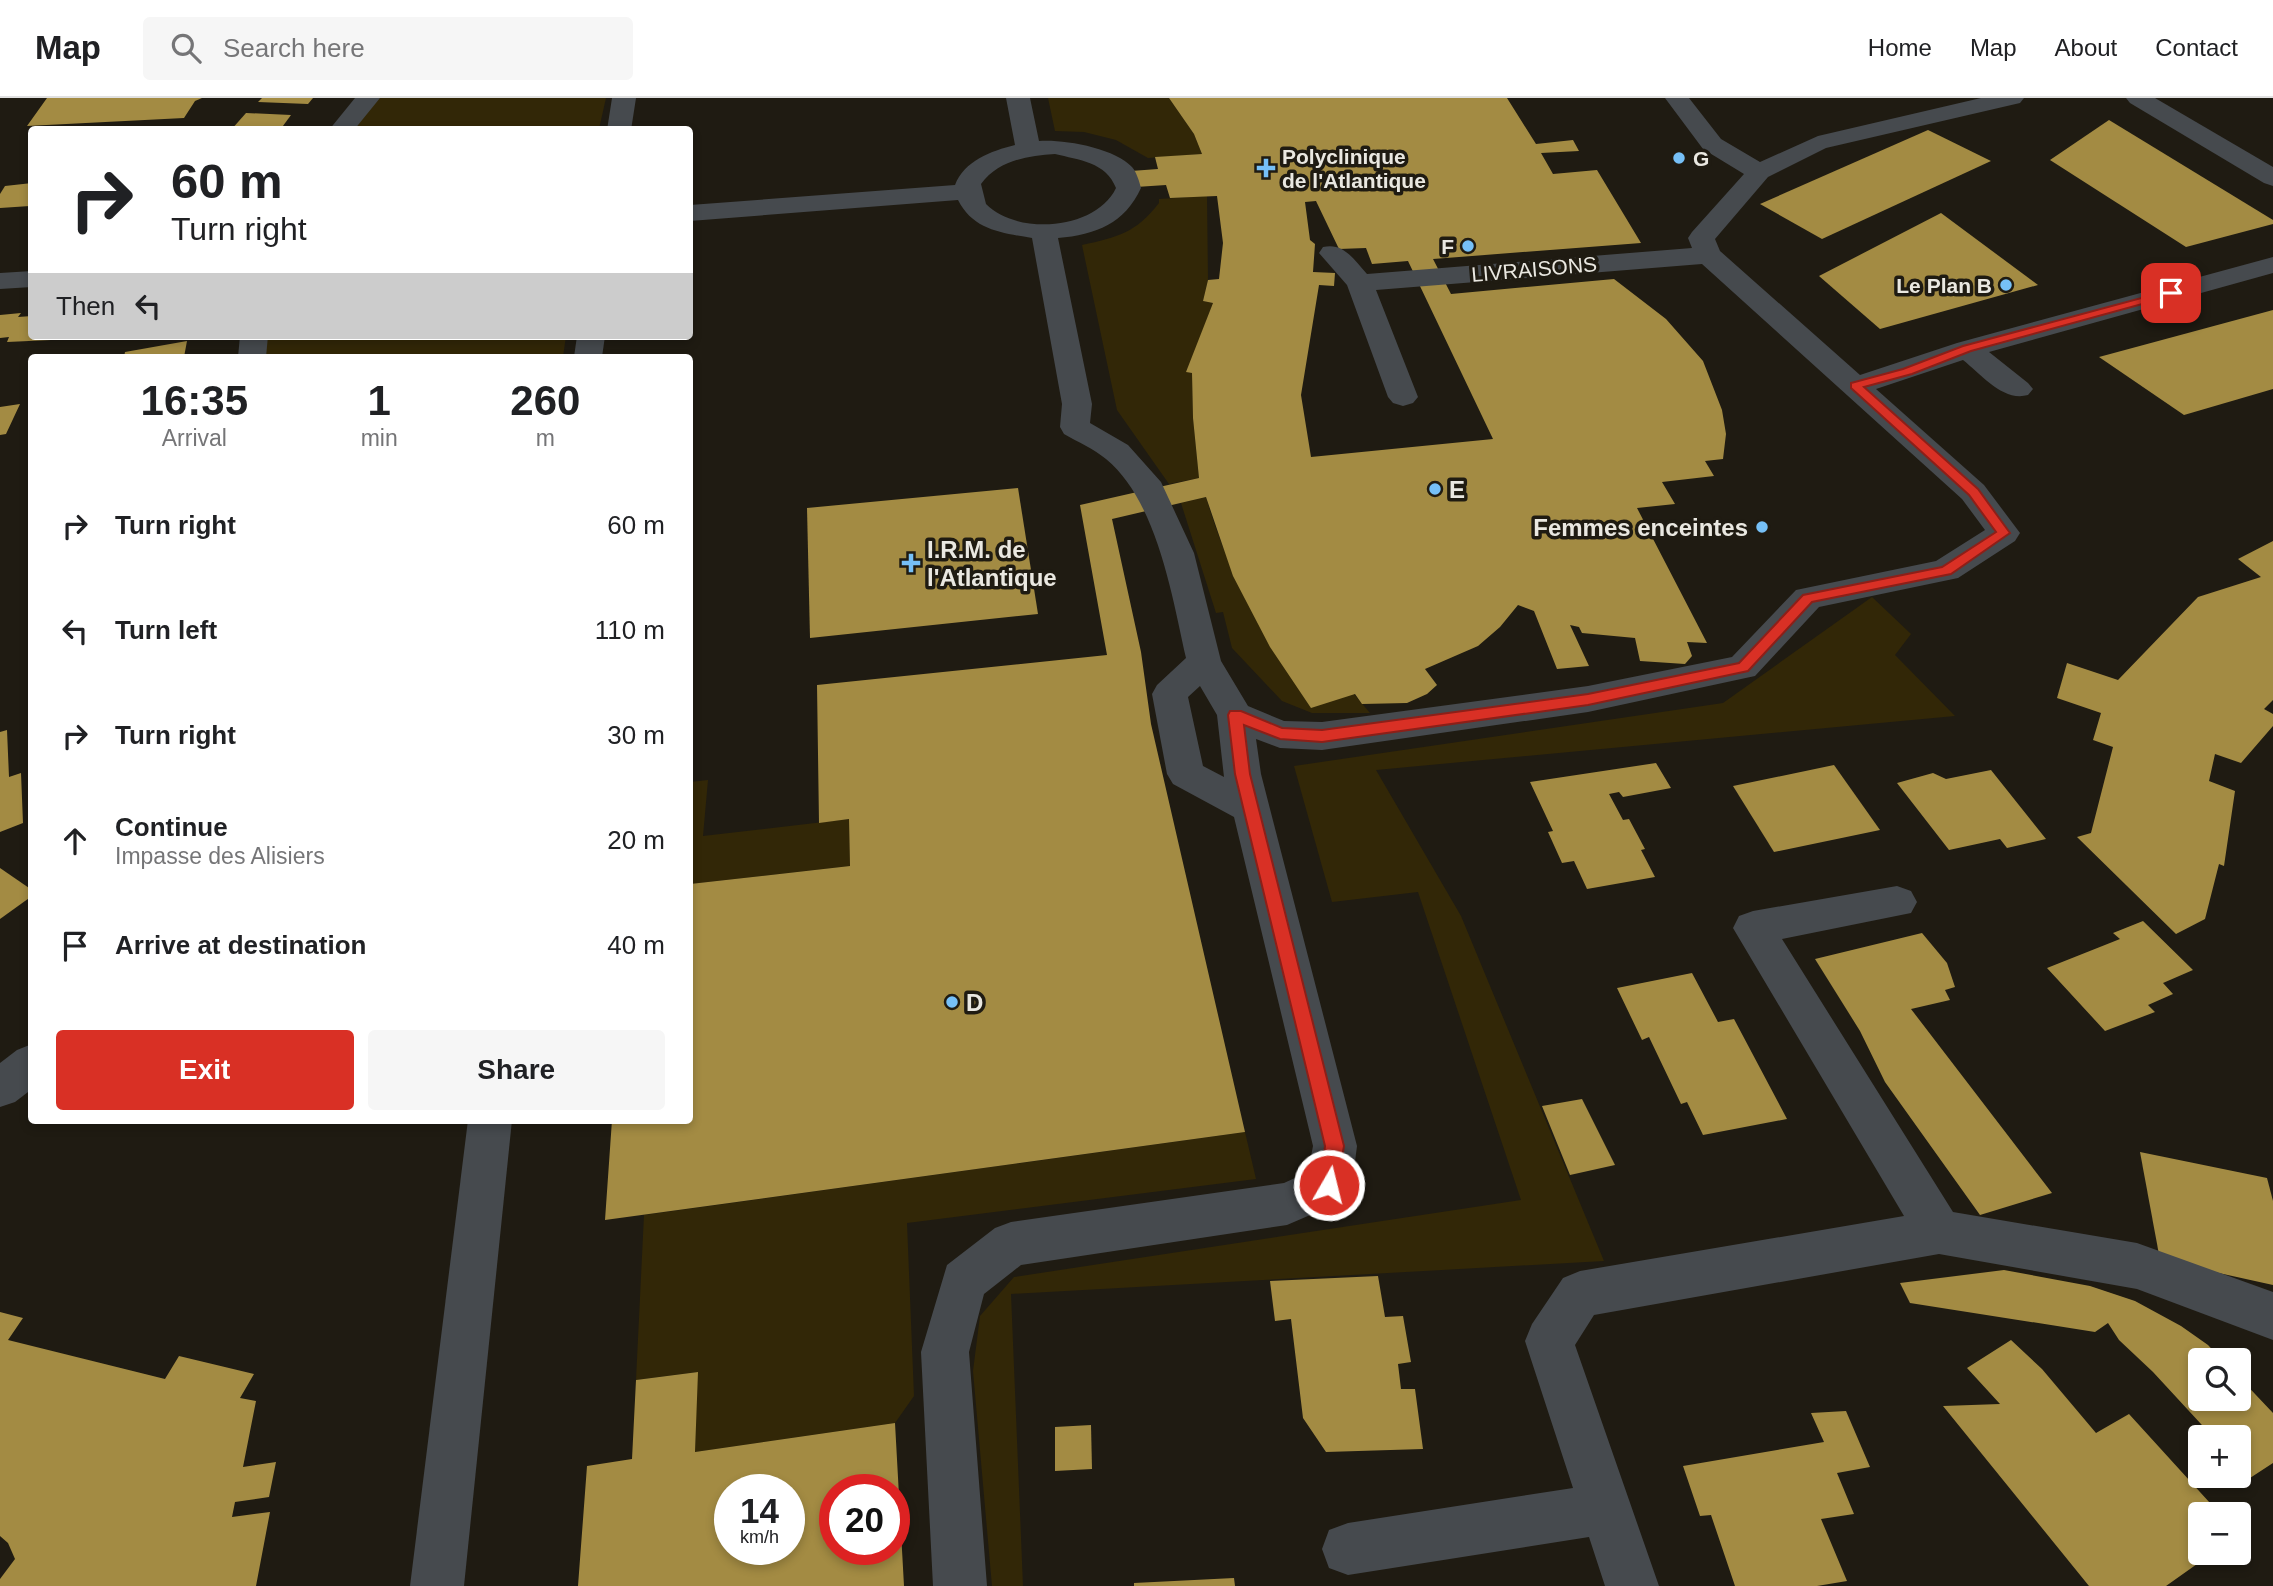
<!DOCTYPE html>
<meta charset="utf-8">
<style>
:root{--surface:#fff;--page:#f6f6f6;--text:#202124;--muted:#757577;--line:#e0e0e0;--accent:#d93025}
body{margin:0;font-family:Arial,sans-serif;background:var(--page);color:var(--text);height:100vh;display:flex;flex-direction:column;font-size:26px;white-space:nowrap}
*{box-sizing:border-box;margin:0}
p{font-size:23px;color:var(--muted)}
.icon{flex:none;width:38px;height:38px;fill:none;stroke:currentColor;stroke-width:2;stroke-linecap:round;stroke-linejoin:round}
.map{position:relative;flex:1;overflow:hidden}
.details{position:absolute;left:28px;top:256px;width:665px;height:770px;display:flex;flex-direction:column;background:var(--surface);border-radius:7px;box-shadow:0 4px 10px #0003}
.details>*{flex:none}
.top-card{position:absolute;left:28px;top:28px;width:665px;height:214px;border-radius:7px;box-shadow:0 4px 10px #0003;background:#fff;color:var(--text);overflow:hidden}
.controls{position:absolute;left:2188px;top:1250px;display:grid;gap:14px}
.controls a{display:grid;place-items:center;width:63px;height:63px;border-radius:7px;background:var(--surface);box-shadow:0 4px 10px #0003;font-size:35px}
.speed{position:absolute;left:714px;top:1376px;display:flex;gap:14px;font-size:35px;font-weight:700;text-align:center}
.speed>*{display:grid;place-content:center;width:91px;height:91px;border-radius:50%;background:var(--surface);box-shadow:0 4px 10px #0003;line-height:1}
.speed small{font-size:18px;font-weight:400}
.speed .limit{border:10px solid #d22;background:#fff;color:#111}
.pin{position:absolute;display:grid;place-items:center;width:60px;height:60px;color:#fff;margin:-30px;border-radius:14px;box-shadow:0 4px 10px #0006}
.me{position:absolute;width:77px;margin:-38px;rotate:8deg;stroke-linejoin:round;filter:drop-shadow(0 0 5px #0008)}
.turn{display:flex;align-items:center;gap:24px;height:147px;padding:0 28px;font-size:32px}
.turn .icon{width:91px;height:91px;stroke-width:2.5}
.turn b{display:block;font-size:49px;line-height:60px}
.then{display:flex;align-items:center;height:66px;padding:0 28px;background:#0003;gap:14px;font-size:26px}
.eta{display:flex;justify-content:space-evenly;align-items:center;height:119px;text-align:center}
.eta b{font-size:42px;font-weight:700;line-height:49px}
.action{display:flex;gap:14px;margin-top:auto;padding:14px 28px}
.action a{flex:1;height:80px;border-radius:7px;background:var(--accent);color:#fff;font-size:28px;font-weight:700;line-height:80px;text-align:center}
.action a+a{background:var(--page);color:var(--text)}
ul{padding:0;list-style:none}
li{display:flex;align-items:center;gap:21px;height:105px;padding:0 28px}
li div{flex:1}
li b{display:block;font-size:26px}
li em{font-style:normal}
header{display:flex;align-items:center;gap:42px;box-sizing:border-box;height:98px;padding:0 35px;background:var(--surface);border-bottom:2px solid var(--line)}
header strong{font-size:33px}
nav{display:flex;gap:38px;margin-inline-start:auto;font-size:24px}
.search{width:490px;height:63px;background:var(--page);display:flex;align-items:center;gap:18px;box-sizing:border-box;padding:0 24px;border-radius:7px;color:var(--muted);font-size:26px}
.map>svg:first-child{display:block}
.green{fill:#322707}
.building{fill:#a38b43;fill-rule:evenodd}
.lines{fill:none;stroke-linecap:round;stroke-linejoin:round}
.minor{fill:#464a4e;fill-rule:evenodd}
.route{fill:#d93025;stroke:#8d1f18;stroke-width:2}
.poi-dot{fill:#76c0f7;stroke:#1f1b12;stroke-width:2.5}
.labels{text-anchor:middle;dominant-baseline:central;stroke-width:7;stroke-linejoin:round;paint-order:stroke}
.far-poi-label{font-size:21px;font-weight:bold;fill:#eae8e1;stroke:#1f1b12;text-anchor:start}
.far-street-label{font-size:21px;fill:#eae8e1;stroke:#1f1b12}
.poi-label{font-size:24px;font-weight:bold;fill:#eae8e1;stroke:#1f1b12;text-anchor:start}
</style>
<header>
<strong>Map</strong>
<div class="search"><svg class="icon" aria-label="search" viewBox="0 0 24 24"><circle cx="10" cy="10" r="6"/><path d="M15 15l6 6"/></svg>Search here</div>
<nav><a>Home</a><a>Map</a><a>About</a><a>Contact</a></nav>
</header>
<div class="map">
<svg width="2273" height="1488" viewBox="0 0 2273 1488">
<rect width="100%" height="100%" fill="#1f1b12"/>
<g class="green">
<polygon points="375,0 606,0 599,31 349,32"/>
<polygon points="1048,0 1169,0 1194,36 1202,56 1148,60 1116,42 1084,34 1055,33"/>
<path d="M1207,98l1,84 -5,21 10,2 -26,69 5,1 1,45 6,60 -30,6 -52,-74 -35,-165c36,-8 54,-12 77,-42v-4z"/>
<polygon points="256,238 566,238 563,259 253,259"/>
<path d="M1206,399c22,77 60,144 105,210l42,-14 17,20h-58l-30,-12 -50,-53 -9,-36 -7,1 -35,-110z"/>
<polygon points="1872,499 1911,536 1895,557 1955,618 1376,672 1461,818 1604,1163 1011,1196 1023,1488 992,1488 973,1273 980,1218 1014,1179 1521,1102 1418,794 1332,804 1294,668 1723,605"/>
<polygon points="708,682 703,738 849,721 850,768 690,786 690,684"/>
<polygon points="1245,1034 1256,1081 907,1125 914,1298 895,1325 695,1354 697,1274 636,1282 644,1117"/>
</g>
<g class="building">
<polygon points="47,0 202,0 195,3 184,20 27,28"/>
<polygon points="262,0 313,0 308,6 258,4"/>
<path d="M1169,0h338l29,46 37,-4 6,11 -38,2 12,21 44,-4 44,73 -208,16 18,35 163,-15 52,40 37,42 19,49 4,24 -3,25 -18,2 9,15 -52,6 13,22 -38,4 70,135 -20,-1 5,14 -7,8 -45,-3 -5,-23 -53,-5 -3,-6 -9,-2 19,41 -32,3 -23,-58 -16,-6 -18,22 -22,19 -53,23 12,16 -10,9 -20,9 -45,1 -7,-10 -44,14 -41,-61 -37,-71 -27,-79 -94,22 29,133 10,72 94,408 -640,88 7,-100h78v-236l160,-18 -1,-47 -30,4 -2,-138 290,-30 -27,-150 119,-27 -6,-60 -1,-45 -6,-1 27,-69 -10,-2 5,-21 11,-1 4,-36 -6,-47 -47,2 -4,-13 -30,2 -5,-16 27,-2 -3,-12 47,-3 -8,-20zM1316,103l23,48 27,-1 6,16 36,-3 85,178 -182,18 -10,-62 18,-110 15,1 1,-13 -22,-1 2,-28 -5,-4 -5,-38z"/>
<polygon points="246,15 291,17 280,32 231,32"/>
<polygon points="2109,22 2273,122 2273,126 2186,149 2050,62"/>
<polygon points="1928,32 1991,63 1822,141 1760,106"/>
<polygon points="32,85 32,111 28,112 30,108 0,110 0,96 5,88"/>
<polygon points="1941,115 2038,187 1880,231 1819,178"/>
<polygon points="2273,212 2273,291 2184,317 2099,259"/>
<polygon points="21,215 18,219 32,218 32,238 54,238 51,242 7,244 9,239 0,240 0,217"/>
<polygon points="187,243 184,259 124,259 125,254"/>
<polygon points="20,306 6,336 0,337 0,309"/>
<polygon points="1018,390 1038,516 810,540 807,410"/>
<polygon points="2273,443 2273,602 2264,611 2273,616 2273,628 2241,665 2215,656 2209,683 2235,693 2224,768 2219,766 2205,821 2176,836 2077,739 2091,735 2113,649 2093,642 2101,615 2057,600 2067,565 2118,582 2198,499 2261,479 2238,461"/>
<polygon points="7,632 9,679 21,675 23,725 0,734 0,634"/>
<polygon points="1656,665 1671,690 1623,699 1619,694 1609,696 1623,722 1629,721 1645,751 1641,752 1655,779 1587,791 1574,763 1562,765 1548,734 1553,733 1530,684"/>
<polygon points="1834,667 1880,732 1774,754 1733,688"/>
<polygon points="1991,672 2046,741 2007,750 2000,741 1949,752 1897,685 1933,675 1946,681"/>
<polygon points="0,770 32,792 32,798 0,821"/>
<polygon points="2143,823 2193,872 2163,885 2173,896 2148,907 2155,914 2105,933 2047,870 2120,841 2113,835"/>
<polygon points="1922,835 1947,865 1955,889 1945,892 1950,902 1911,911 2052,1095 1980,1117 1885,984 1860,933 1815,861"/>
<polygon points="1692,875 1718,924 1734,921 1787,1021 1703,1037 1687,1004 1681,1006 1649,939 1642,942 1617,890"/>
<polygon points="1582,1001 1615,1067 1570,1077 1542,1008"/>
<polygon points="2140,1054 2267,1080 2273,1103 2273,1187 2160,1162"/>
<polygon points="2004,1172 2090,1188 2135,1203 2181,1228 2208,1247 2222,1262 2200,1262 2200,1300 2238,1300 2238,1278 2273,1315 2273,1365 2250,1380 2238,1366 2238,1339 2213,1339 2153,1274 2119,1242 2108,1225 2095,1234 1910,1205 1900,1185"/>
<polygon points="1378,1178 1385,1219 1403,1218 1411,1264 1398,1266 1401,1291 1415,1291 1423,1351 1326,1354 1303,1320 1291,1221 1275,1223 1270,1183"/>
<polygon points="0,1214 23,1220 8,1242 165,1281 179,1258 254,1276 240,1300 256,1303 243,1369 276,1364 269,1399 235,1404 232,1419 270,1414 256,1488 0,1488 0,1481 15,1461 8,1445 0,1438"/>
<polygon points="2011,1242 2042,1271 2096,1335 2129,1316 2220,1416 2200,1416 2200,1454 2214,1454 2166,1488 2089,1488 1943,1308 2000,1306 1967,1270"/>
<path d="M698,1274l-3,80 200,-29 9,163h-326l9,-120 45,-7 4,-79zM730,1391h59v60h-59zM835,1391h59v60h-59z"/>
<polygon points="1846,1313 1870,1369 1837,1375 1854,1416 1821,1421 1847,1483 1817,1488 1735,1488 1711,1417 1700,1418 1683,1368 1824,1344 1811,1315"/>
<polygon points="1091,1327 1092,1371 1055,1373 1055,1329"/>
<polygon points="1234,1480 1235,1488 1134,1488 1134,1485"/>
</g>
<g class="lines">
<g class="minor">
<polygon points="355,0 380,0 354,32 329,32"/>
<polygon points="612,0 636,0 631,32 607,32"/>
<path d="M1006,0h24l9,43c24,-2 76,7 93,26 5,6 7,14 9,21 -16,35 -45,47 -83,50l34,166 -2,19 38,22 33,37 33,71 27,108 27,45 36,15 38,1 266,-36 144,-29 64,-67 140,-29 49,-31 -23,-31 -260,-235 -326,26 42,107 -5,6 -10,3 -10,-3 -5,-6 -41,-112 -28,-32 4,-6c21,-5 31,13 44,27l325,-26 -4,-10 4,-6 52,-58 -41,-25 -38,-51h24l32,41 39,23 58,-26 163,-38h43l-4,5 -194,45 -58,29 -53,62 5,12 140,124 97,-32 316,-86v16l-284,79 39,31 5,6 -5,6c-25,7 -46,-20 -65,-35l-87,29 108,96 36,48 -5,8 -57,37 -139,29 -64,69 -167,36 -266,38 -42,-2 -24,-9 5,35 96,372 -5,39 -7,15 -58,25 -266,40 -37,29 -15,58 18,234h-54l-12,-234 26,-87 48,-37 16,-6 273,-39 24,-11 5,-26 -79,-329 -61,-33 -6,-10 -15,-80 5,-9 29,-27c-14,-62 -29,-157 -80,-199 -12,-10 -28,-17 -42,-25l-4,-7 2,-23 -30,-166c-30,-5 -59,-8 -74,-38l-268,21v-16l265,-20c9,-24 36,-34 60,-40zM1055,56c24,6 51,8 61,34 -20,42 -98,48 -130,16l-5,-20c18,-24 46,-28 74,-30zM1200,588l17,29 7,62 -21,-11 -15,-69z"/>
<polygon points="2126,0 2155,0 2273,69 2273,88 2264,85 2130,5"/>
<polygon points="32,173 32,189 0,191 0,175"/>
<polygon points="240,238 268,238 266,259 238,259"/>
<polygon points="577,238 605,238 602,259 574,259"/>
<polygon points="1897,788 1911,793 1917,804 1911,815 1782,841 1953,1114 2137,1145 2273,1194 2273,1242 2137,1191 1939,1156 1594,1217 1575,1247 1659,1488 1605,1488 1589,1439 1348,1477 1329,1470 1322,1451 1329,1432 1348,1425 1573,1390 1525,1243 1532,1226 1563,1180 1580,1173 1904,1118 1733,830 1739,818 1753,813"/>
<polygon points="32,946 32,991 15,1004 0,1009 0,965 17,952"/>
<polygon points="468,1022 512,1022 464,1488 410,1488"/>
</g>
</g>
<polygon class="route" points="2171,192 2175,193 2175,197 1971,253 1912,276 1864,289 1978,391 2010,435 1951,476 1812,504 1748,573 1588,607 1322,644 1280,641 1244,627 1250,676 1344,1048 1336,1093 1329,1096 1322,1093 1320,1087 1325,1048 1235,676 1228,617 1230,613 1241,613 1282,630 1322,632 1588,596 1739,565 1803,497 1942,469 1996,434 1969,397 1851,290 1851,285 1903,271 1963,248"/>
<g class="poi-dot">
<circle cx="1679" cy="60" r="7"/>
<path d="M1262.5 59.5h7v7h7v7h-7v7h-7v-7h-7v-7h7z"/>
<circle cx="1468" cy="148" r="7"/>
<circle cx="2006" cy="187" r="7"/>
<circle cx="1435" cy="391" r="7"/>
<circle cx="1762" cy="429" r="7"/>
<path d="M907.5 454.5h7v7h7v7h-7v7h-7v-7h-7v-7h7z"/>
<circle cx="952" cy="904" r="7"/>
</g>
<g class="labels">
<g class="far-poi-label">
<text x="1282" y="58">Polyclinique<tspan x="1282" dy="24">de l'Atlantique</tspan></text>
<text x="1693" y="60">G</text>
<text x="1454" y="148" text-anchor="end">F</text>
<text x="1992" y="187" text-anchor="end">Le Plan B</text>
</g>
<g class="far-street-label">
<text transform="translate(1534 171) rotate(-5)">LIVRAISONS</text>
</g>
<g class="poi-label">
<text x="1449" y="391">E</text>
<text x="1748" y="429" text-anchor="end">Femmes enceintes</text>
<text x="927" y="451">I.R.M. de<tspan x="927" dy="28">l'Atlantique</tspan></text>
<text x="966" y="904">D</text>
</g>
</g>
</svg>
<div class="controls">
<a><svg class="icon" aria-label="search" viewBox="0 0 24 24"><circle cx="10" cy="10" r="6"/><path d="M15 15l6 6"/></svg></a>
<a>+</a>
<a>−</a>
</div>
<div class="speed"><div>14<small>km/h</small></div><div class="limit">20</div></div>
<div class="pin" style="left:2171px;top:195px;background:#d93025"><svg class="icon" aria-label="arrive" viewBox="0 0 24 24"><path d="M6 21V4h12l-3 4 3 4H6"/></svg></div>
<svg class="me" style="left:1329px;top:1087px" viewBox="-20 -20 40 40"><circle r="17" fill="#d93025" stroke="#fff" stroke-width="3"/><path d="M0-11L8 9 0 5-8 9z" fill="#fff"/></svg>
<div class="top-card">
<div class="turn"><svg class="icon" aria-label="right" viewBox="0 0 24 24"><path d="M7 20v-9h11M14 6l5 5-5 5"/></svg><div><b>60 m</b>Turn right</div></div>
<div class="then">Then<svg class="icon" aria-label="left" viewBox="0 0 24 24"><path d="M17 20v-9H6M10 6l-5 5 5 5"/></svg></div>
</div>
<section class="details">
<div class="eta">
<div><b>16:35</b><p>Arrival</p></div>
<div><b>1</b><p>min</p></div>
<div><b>260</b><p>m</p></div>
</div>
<ul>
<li><svg class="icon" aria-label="right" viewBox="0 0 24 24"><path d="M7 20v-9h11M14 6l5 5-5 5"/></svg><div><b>Turn right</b></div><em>60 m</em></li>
<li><svg class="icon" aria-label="left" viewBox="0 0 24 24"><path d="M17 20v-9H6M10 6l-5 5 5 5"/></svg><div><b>Turn left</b></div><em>110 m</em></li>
<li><svg class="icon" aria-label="right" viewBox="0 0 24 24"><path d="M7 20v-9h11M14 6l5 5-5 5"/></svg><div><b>Turn right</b></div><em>30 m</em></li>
<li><svg class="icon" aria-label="ahead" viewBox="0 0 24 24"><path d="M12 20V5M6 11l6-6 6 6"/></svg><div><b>Continue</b><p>Impasse des Alisiers</p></div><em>20 m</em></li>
<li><svg class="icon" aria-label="arrive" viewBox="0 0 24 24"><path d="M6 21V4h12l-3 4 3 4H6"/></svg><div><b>Arrive at destination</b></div><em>40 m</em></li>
</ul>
<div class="action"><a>Exit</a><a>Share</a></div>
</section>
</div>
